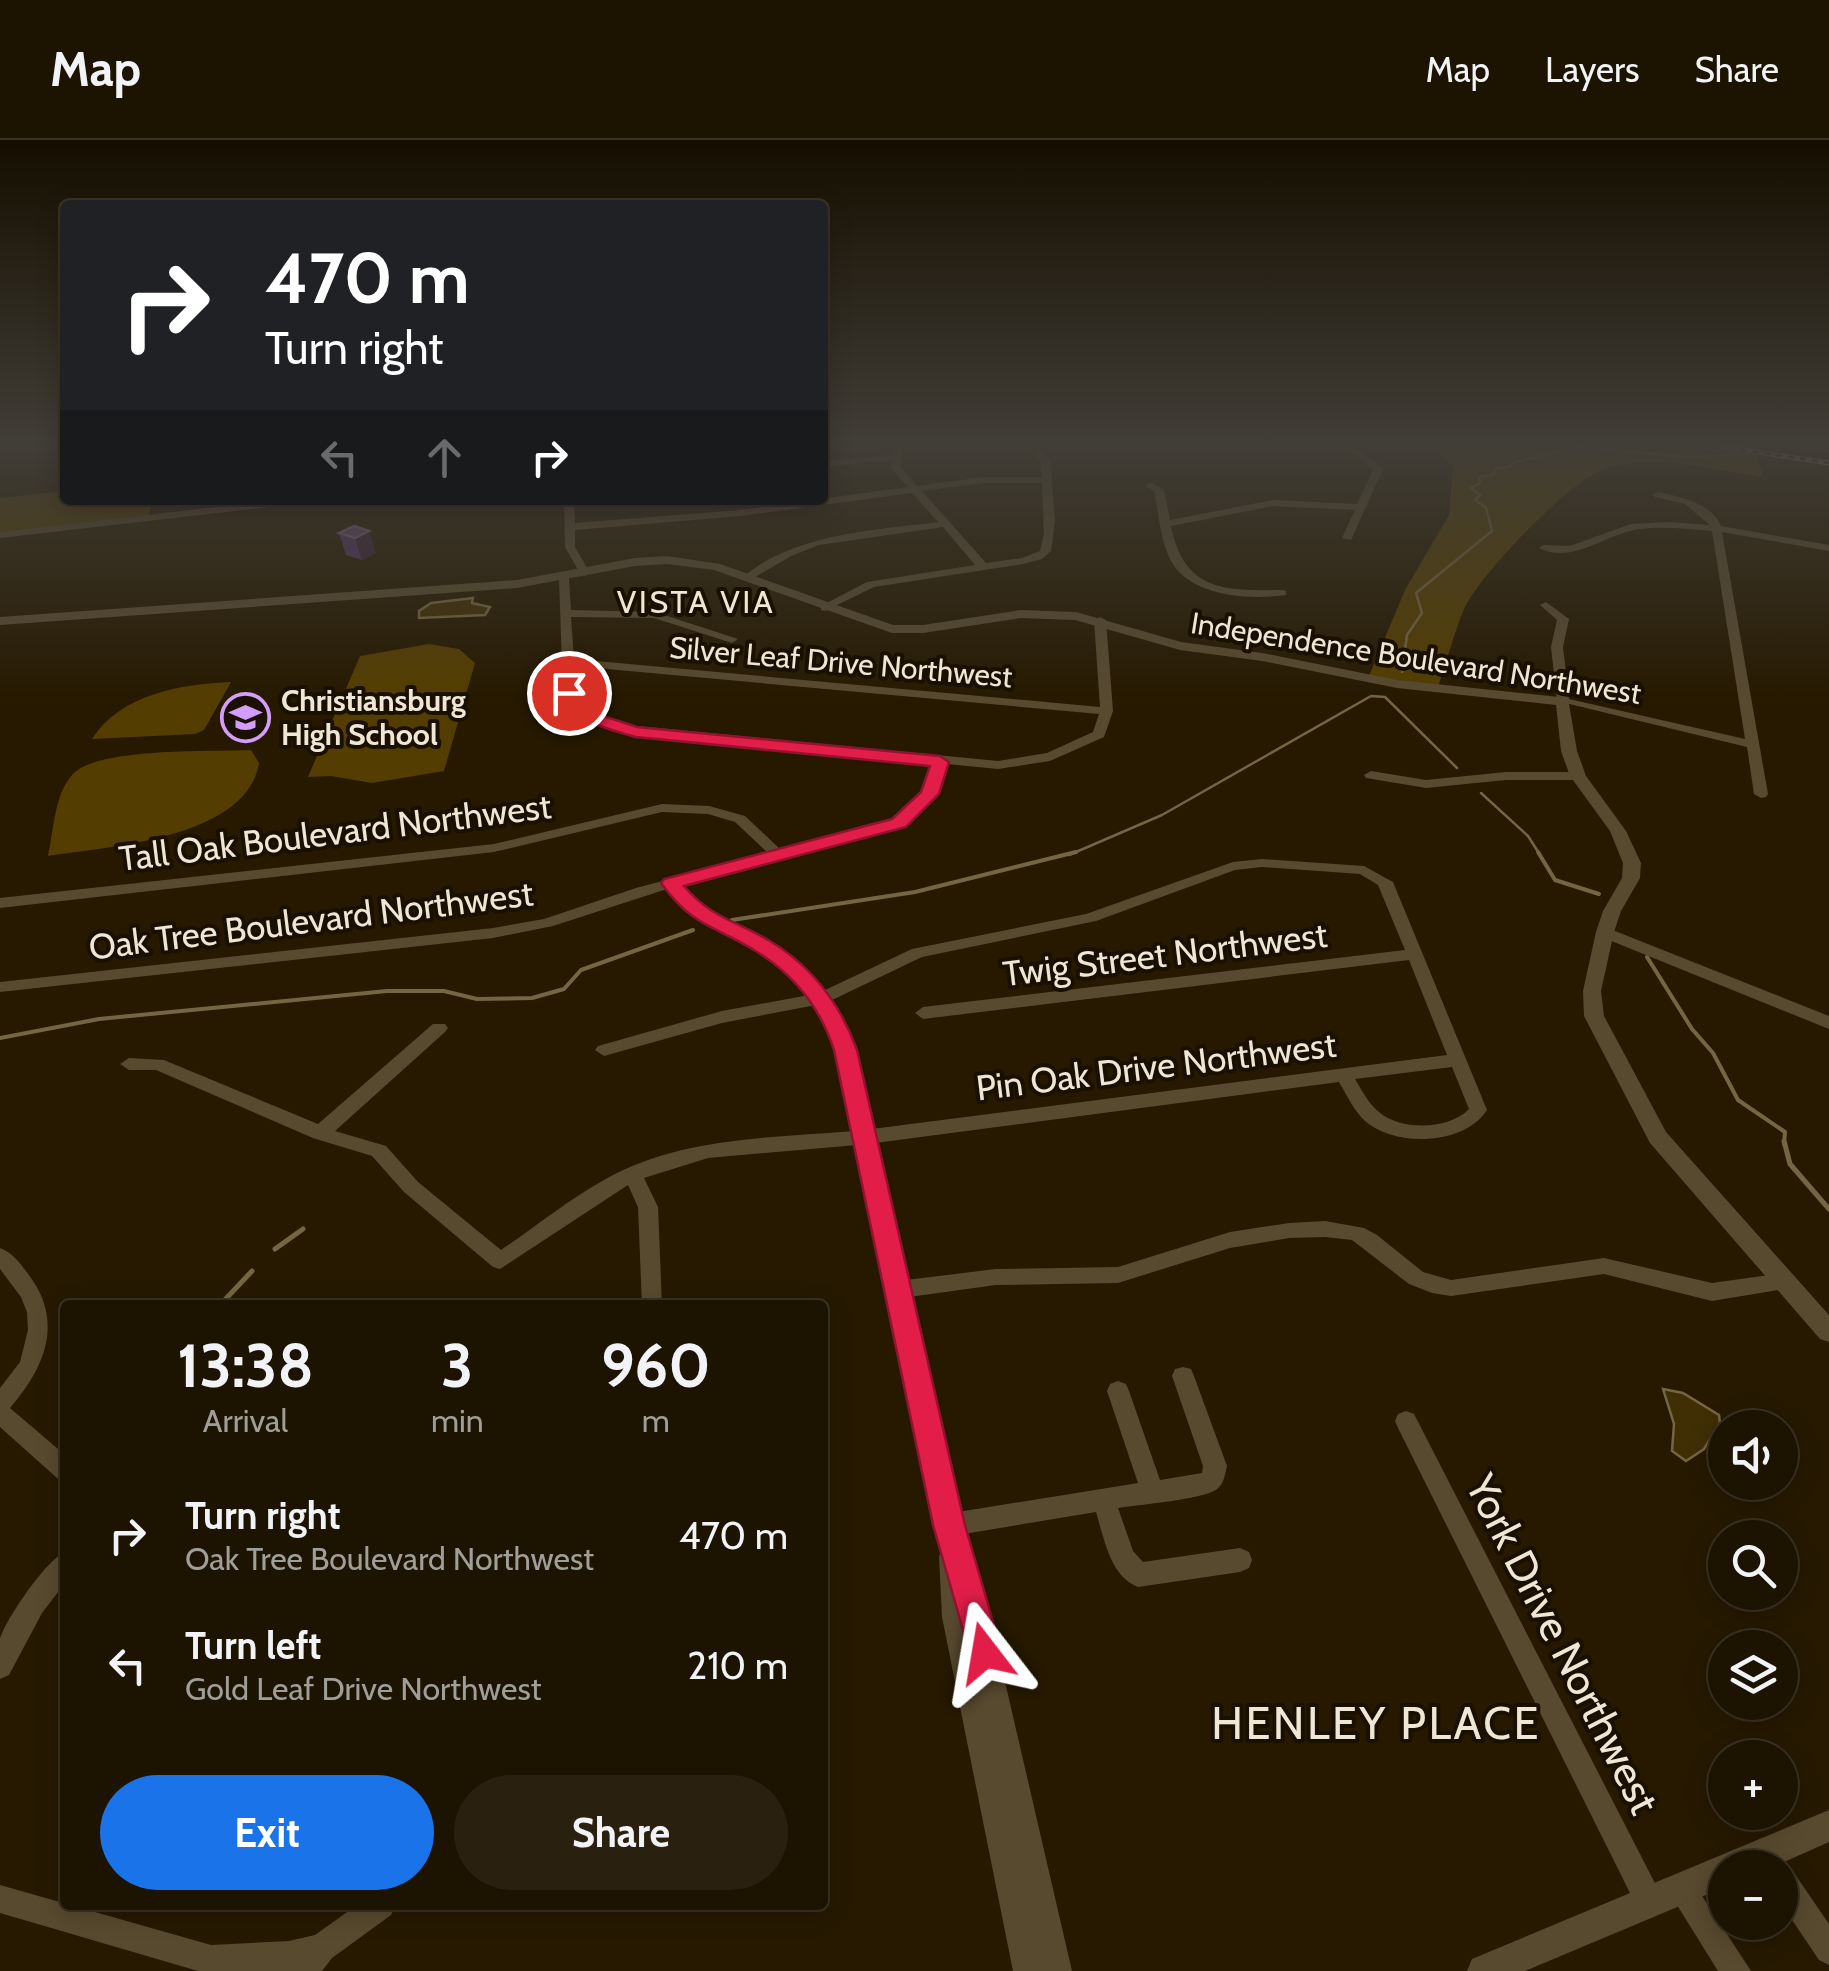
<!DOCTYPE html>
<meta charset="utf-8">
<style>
:root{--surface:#1c1300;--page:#29200f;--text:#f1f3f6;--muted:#a09e99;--line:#3a3222;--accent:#1a73e8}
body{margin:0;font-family:Cabin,sans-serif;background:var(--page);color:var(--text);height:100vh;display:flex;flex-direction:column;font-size:38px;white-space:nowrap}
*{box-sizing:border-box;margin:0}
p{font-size:32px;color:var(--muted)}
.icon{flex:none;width:55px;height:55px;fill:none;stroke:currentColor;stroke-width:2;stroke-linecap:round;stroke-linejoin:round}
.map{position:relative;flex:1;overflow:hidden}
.side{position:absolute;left:60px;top:1160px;width:768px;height:610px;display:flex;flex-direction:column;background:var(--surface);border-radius:10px;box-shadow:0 5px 25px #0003,0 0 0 2px var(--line)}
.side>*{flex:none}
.top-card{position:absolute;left:60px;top:60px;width:768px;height:305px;border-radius:10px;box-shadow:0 5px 25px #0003,0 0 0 2px var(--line);background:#202124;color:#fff;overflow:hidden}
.fabs{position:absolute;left:1708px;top:1270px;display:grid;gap:20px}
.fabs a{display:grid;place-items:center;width:90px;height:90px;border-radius:50%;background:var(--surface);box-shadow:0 5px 25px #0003,0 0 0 2px var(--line);font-size:50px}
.pin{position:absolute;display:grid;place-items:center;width:85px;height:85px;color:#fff;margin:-42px;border:5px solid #fff;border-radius:50%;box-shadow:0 2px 10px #0007}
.me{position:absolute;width:110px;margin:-55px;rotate:346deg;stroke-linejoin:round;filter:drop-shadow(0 0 8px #0008)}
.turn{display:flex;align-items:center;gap:35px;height:210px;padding:0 40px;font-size:45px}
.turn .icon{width:130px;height:130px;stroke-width:2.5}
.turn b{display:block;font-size:70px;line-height:85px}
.lanes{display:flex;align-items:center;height:95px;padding:0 40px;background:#0003;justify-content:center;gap:50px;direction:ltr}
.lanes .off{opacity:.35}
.eta{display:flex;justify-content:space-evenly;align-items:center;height:170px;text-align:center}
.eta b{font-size:60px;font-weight:800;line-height:70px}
.button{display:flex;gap:20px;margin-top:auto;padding:20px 40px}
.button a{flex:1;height:115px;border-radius:60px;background:var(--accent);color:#fff;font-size:40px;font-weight:800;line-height:115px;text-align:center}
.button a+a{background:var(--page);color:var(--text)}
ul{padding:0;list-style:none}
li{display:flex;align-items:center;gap:30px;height:130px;padding:0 40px}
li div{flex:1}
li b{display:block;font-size:38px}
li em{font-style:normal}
header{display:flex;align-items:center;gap:60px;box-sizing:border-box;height:140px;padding:0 50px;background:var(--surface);border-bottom:2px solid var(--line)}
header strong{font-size:48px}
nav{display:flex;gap:55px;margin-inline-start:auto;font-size:35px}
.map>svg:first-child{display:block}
.green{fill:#543d00}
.water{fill:#402e05;stroke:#746543;stroke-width:2.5}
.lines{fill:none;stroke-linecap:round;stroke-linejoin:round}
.stream-far2{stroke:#746543;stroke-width:2.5}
.stream-far1{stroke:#746543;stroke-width:4}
.stream{stroke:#746543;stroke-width:5}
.minor{fill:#584a2f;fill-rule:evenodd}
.tertiary{fill:#584a2f;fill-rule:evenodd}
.rail-casing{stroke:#bfb5a2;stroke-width:5}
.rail{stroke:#1a1000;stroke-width:2.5;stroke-dasharray:6;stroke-linecap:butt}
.wall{fill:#543468}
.shaded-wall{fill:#3a213a}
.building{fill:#644774;stroke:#7a6083;stroke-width:2.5}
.route{fill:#e11d48;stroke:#92132f;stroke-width:2.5}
.labels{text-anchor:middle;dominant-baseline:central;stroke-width:8;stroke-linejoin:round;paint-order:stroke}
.far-street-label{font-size:30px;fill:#efe6d5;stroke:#1a1000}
.far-poi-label{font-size:30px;font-weight:bold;fill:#efe6d5;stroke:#1a1000;text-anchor:start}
.far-neighbourhood-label{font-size:32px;letter-spacing:2.5px;fill:#efe6d5;stroke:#1a1000}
.street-label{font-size:35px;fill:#efe6d5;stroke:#1a1000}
.near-street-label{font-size:42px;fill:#efe6d5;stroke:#1a1000}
.near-neighbourhood-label{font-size:45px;letter-spacing:2.5px;fill:#efe6d5;stroke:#1a1000}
</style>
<header>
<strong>Map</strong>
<nav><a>Map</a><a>Layers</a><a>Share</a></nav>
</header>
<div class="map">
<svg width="1829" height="1831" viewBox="0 0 1829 1831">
<rect width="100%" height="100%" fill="#261900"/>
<g class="green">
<path d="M1433,306h264l61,9 5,22c-48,-7 -110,-24 -159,-8 -35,12 -123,105 -139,138 -11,25 -18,54 -27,80l-69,-11 36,-86 44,-75 4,-48z"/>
<polygon points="65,351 65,360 153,360 148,377 0,393 0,358"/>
<polygon points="429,504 459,509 475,523 444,631 372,643 331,636 308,637 360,516"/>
<path d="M231,542l-27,48 -9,4 -103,5c28,-45 90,-55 139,-57z"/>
<path d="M251,610l8,13c-12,76 -153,84 -211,93 6,-26 6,-62 25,-82 26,-27 139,-22 178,-24z"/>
</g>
<g class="water">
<polygon points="473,458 472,463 490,467 485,475 419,478 419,471 431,463"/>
<polygon points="1663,1249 1683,1253 1719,1275 1720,1283 1704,1309 1686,1321 1672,1311 1674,1284"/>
</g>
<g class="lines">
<g class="stream-far2">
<polyline points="1689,306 1739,314"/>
<polyline points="1801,306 1829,311"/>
<polyline points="1402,532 1407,495 1422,473 1416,453 1492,391 1486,368 1475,360 1480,355 1471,348 1480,343 1479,337 1493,335 1496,328 1510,327 1515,322 1579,307 1688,317 1747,314"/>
<polyline points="1481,653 1528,696 1540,715"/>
<polyline points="1069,715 1162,675 1371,556 1385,557 1457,628"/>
</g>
<g class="stream-far1">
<polyline points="1538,712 1555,740 1599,754"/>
<polyline points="732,780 915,752 1076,712"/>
<polyline points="1647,817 1692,889 1713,913 1738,960 1785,992 1784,1004"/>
<polyline points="0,898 99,879 387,851 444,851 477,859 532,858 564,849 581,830 693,790"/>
</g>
<g class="stream">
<polyline points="1784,1001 1790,1024 1829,1069"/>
<polyline points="275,1109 303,1089"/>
<polyline points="220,1165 252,1131"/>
</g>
<g class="minor">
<path d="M894,306h9l-2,22 16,18 67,-9h58l-2,-17 -9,-8 8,-2 11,9 5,62 -4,30 -9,8 -19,5 -149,23 -49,24 -4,-1v-4l46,-24 108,-17 -32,-38 -124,18 -28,11 -41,24 -9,-2c55,-45 129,-47 197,-56l-26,-29 -172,23 -165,14v17l15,26 -5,3 -4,-1 -16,-28 -1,-47h10l1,23 165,-13 168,-23 -17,-19 1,-8 -70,7v-6l71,-6zM984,343h58l2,51 -4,17 -18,7 -36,5 -64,-72z"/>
<path d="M1331,306c22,0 36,7 52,23l-32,71 -9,-2 13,-28 -82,-4 -102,20c13,65 53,65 111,64l4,1v4c-37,5 -95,2 -115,-34 -11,-21 -12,-47 -17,-70l-7,-4v-4h6l11,7 6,30 103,-20 84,4 16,-34 -15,-14z"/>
<path d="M1658,352c22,5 54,11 63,34l108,19v6l-107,-19 46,262 -2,3 -5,1 -7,-4 -7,-47 -190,-46 -6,-54 6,-27 -17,-15 6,-3 23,17 -6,28 6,52 176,40 -33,-208c-24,-2 -49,-5 -73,-2 -34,5 -67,36 -100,19l5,-3 26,1 61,-22 38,-2 41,3 -25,-21 -30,-7 -2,-2z"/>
<polygon points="277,360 308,360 303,363 0,398 0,392"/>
<path d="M564,435l5,3 2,32 84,2 83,27 -6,4 -78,-25 -83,-1 3,42 526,48 -6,-87 6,-3 6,3 7,91 -9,26 -54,24 -52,8 -51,-5 -12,33 -31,29 -223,59c22,30 57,39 88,57 21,13 39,29 54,49l89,-42 174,-35 147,-52 29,-3 102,7 29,16 94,228c-22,35 -91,38 -122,11 -11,-10 -18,-26 -26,-39l-464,61 31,137 90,-11 122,-2 112,-35 59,-9 36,-2 39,7 13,7 46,37 28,8 153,-22 108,25 72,-10 7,2 3,6 -3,6 -7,2 -72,12 -108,-27 -153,22 -19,-3 -23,-9 -57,-44 -27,-3 -36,1 -59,10 -112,35 -122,2 -87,12 49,215 180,-29 -31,-92 3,-7 8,-3 8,3 3,7 31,89 42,-7 1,-7 -31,-90 3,-7 8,-2 8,2 3,7 33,90c-2,8 -3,18 -10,23 -11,10 -80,16 -99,19l15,43 10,11 97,-14 9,4 3,8 -3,8 -9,4 -102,15c-28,-11 -34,-49 -42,-75l-132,22 26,83 82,354h-59l-71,-354 -3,-61 5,-9 -87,-402 -149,13 -64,20 14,29 4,98h-20l-4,-98 -10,-22 -128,84 -7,-2 -89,-75 -32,-36 -59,-18 -157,-68h-27l-9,-6 9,-6 35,2 154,64 115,-100h12l3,4 -3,4 -110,99 51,15 32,36 83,68c34,-23 67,-50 103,-70 74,-43 167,-42 250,-49l-19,-87 -19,-39 -94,18 -118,33 -9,-6 3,-4 124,-35 87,-16c-15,-19 -34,-36 -55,-48 -32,-18 -64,-28 -87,-58l-114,37 -60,12 -493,54v-10l493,-54 51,-9 92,-31 132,-35 -33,-31 -27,-8 -46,-2 -168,40 -494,56v-10l494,-54 168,-40 47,2 36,10 36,34 113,-30 30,-28 10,-29 -298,-28c-30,-7 -55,-14 -73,-40l-4,-117zM574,526l525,48 -6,18 -46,21 -49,8 -371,-36c-39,-11 -51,-17 -53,-59zM1262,727l98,7 18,11 27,65 -482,57 -8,6 8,6 486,-59 38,95 -575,74 -19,-85 -23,-43 92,-44 174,-36 139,-51zM1452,927l17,42c-20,21 -68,22 -90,3 -10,-8 -17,-21 -24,-33z"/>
<polygon points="1371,631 1426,640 1506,632 1578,632 1585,636 1578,640 1506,640 1426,648 1366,638 1364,635"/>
<polygon points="1605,787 1829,876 1829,889 1599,796 1597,792 1599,788"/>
<path d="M0,1108c14,5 24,20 33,33 30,45 10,89 -23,127l55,47v26l-8,-3 -57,-51v-39l20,-26 8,-32 -1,-18 -6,-15 -21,-28z"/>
<polygon points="1406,1271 1414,1274 1660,1753 1665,1763 1660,1773 1650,1778 1640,1773 1398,1288 1395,1281 1398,1274"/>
<path d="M65,1412v31l-23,30 -33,62 -9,4c0,-12 0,-28 0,-40 6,-20 46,-79 65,-87z"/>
<polygon points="1780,1723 1790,1727 1829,1784 1829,1825 1819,1820 1780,1762 1780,1728 1770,1728"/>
<polygon points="1681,1735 1691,1739 1751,1831 1718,1831 1667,1749 1671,1739"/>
<polygon points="0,1745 211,1805 289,1801 315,1795 357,1765 396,1765 391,1775 332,1818 322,1831 198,1831 0,1773"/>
</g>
<g class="tertiary">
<polygon points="667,416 720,424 893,485 923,485 1021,470 1076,472 1181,502 1262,513 1397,540 1568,558 1577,611 1586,636 1626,691 1641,723 1640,738 1621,771 1614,792 1601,851 1604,876 1666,992 1829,1175 1829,1202 1820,1199 1650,1003 1584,876 1583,851 1596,792 1603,771 1622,738 1623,723 1610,691 1570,636 1561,611 1556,565 1397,548 1262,521 1180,510 1075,480 1021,478 923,493 892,493 714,430 667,424 635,426 517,448 0,485 0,477 517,440 635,418"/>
<polygon points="1829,1670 1829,1702 1771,1728 1725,1728 1725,1747 1525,1831 1467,1831 1472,1819"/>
</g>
<defs>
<polyline id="rail" points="1717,306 1829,323"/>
</defs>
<use href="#rail" class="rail-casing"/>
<use href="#rail" class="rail"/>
</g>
<polygon class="wall" points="354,386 376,413 362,420 346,415 339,393"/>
<polygon class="shaded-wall" points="369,391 376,413 362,420 355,398"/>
<polygon class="building" points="354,386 369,391 355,398 339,393"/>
<linearGradient id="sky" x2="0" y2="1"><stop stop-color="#150e00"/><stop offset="0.54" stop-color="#413e37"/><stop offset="1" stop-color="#413e37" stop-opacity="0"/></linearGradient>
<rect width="1829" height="562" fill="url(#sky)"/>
<path class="route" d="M569,548l34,28 34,11 303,29 9,6 -10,32 -33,33 -222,59c26,31 52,35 86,55 43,26 70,62 87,109l108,475 37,128 -5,12 -12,5 -12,-5 -40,-140 -99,-475c-14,-43 -40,-76 -80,-100 -43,-26 -61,-23 -93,-67l3,-4 228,-60 29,-27 9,-26 -294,-29c-29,-8 -61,-15 -75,-44z"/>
<defs>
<symbol id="school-ring" viewBox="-11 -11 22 22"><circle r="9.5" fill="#1a1000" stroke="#d29dfd" stroke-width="1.5"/><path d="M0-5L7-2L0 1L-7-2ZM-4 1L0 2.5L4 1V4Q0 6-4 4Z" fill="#d29dfd"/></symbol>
</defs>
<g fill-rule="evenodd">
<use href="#school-ring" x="218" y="550" width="55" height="55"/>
</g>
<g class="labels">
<g class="far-street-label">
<text transform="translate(1416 518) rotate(9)">Independence Boulevard Northwest</text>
<text transform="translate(841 522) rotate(5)">Silver Leaf Drive Northwest</text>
</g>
<g class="far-poi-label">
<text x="281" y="560">Christiansburg<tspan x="281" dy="34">High School</tspan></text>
</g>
<g class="far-neighbourhood-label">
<text x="696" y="461">VISTA VIA</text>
</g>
<g class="street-label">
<text transform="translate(335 692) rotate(-7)">Tall Oak Boulevard Northwest</text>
<text transform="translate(311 780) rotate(-7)">Oak Tree Boulevard Northwest</text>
<text transform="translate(1165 814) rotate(-7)">Twig Street Northwest</text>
<text transform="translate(1156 926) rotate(-7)">Pin Oak Drive Northwest</text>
</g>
<g class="near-street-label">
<text transform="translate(1563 1504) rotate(63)">York Drive Northwest</text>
</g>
<g class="near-neighbourhood-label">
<text x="1376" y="1583">HENLEY PLACE</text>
</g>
</g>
</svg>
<div class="fabs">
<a><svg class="icon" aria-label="sound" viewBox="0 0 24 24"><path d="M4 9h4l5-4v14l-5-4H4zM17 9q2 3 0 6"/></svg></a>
<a><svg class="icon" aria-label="search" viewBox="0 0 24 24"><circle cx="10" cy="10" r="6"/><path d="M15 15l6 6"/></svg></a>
<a><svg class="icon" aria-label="layers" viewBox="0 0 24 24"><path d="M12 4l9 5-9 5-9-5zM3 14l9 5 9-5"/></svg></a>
<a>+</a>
<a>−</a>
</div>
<div class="pin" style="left:569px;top:553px;background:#d93025"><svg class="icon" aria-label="arrive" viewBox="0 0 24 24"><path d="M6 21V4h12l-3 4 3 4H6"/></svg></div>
<svg class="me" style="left:985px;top:1513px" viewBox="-20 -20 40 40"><path d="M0-17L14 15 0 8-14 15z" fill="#e11d48" stroke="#fff" stroke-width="4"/></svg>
<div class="top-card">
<div class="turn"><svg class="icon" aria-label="right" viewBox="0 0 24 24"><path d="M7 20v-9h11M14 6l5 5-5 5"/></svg><div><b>470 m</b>Turn right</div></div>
<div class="lanes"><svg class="icon off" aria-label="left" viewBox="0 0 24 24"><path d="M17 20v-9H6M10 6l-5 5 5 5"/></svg><svg class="icon off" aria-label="ahead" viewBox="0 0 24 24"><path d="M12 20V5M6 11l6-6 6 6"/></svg><svg class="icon" aria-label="right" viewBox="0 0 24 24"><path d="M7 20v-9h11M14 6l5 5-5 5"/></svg></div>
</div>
<section class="side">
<div class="eta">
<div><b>13:38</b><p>Arrival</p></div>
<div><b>3</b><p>min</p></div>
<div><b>960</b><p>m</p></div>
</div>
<ul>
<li><svg class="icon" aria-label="right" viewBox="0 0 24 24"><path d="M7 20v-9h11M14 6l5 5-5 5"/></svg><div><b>Turn right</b><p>Oak Tree Boulevard Northwest</p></div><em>470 m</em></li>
<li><svg class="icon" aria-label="left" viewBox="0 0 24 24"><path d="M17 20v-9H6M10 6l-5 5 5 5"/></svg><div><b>Turn left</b><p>Gold Leaf Drive Northwest</p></div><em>210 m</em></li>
</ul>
<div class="button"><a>Exit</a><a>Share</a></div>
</section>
</div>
